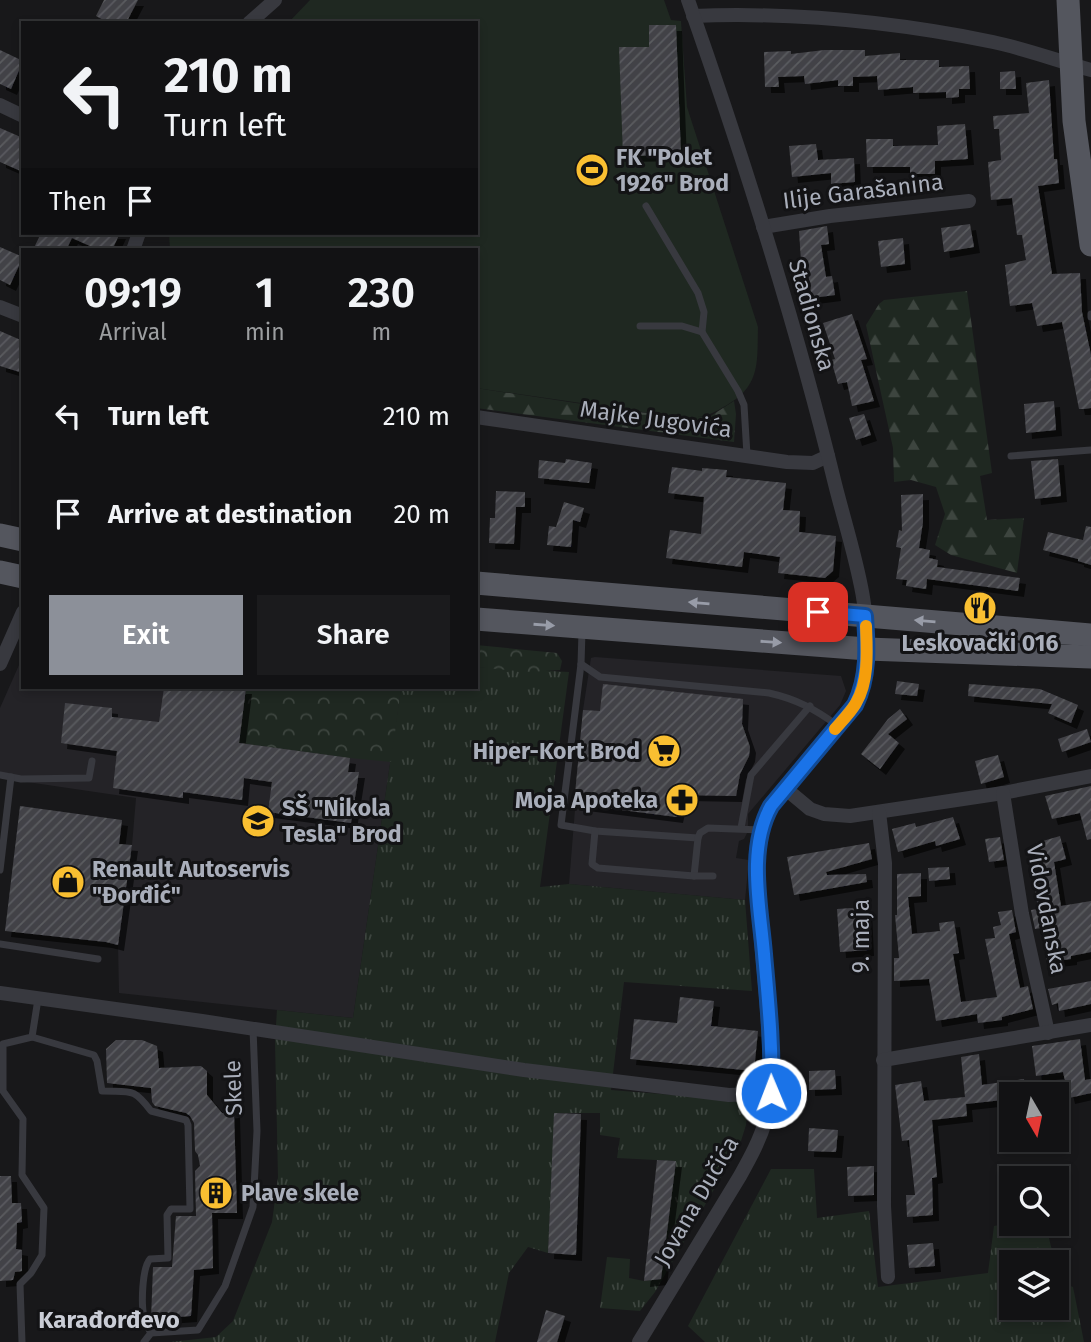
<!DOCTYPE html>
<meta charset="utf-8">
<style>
:root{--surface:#121214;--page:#1b1b1d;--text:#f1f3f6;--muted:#9c9ea0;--line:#313234;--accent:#8c9099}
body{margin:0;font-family:"Fira Sans",sans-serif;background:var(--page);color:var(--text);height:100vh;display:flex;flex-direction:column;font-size:26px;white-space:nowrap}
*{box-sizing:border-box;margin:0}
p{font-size:23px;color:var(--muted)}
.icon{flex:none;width:38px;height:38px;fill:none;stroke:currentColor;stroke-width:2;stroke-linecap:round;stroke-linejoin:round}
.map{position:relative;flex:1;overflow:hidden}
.drawer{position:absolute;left:21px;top:248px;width:457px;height:441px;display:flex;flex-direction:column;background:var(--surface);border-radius:0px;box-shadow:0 4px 10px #0003,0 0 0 2px var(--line)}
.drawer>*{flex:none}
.banner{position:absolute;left:21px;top:21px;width:457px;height:214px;border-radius:0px;box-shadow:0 4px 10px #0003,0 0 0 2px var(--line);background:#121214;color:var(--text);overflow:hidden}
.needle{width:46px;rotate:171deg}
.buttons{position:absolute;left:999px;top:1082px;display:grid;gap:14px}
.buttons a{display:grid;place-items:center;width:70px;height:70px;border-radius:0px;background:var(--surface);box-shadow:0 4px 10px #0003,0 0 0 2px var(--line);font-size:35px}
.pin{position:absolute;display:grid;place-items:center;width:60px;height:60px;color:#fff;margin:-30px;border-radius:14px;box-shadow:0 4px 10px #0006}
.me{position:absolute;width:77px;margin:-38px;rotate:359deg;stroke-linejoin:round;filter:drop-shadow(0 0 5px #0008)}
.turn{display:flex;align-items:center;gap:24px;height:147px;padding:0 28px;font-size:32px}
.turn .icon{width:91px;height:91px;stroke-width:2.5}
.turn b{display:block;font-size:49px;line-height:60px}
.then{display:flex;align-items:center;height:66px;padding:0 28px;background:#0003;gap:14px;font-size:26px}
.eta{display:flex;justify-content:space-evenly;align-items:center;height:119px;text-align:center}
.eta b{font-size:42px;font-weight:600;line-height:49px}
.button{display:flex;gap:14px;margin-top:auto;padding:14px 28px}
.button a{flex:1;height:80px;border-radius:0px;background:var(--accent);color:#fff;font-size:28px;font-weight:600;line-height:80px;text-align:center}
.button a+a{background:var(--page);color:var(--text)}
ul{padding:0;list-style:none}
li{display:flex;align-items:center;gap:21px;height:98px;padding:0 28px}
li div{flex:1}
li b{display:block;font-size:26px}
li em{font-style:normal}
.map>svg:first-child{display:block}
.built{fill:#242327}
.grass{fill:url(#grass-tufts)}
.forest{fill:url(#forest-firs)}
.park{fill:url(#park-crowns)}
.pitch{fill:#1f2821}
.building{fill:url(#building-hatch);filter:url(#shadow)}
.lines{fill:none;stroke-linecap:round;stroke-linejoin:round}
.lane{stroke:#38393f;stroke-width:7}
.street{stroke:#38393f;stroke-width:14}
.primary{stroke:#54565e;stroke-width:23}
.oneway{fill:#989ca8}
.route-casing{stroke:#114b97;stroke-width:18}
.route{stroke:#1a73e8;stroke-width:12}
.slow{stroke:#f59e0b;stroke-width:12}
.labels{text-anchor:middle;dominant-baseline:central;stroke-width:6;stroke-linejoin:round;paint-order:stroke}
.poi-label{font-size:23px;font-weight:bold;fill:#a9aeba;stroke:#131315;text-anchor:start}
.street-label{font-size:23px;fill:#a9aeba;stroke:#131315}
.neighbourhood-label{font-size:24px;font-weight:bold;fill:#cacdd6;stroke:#131315}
</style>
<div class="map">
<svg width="1091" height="1342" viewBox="0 0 1091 1342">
<defs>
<pattern id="grass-tufts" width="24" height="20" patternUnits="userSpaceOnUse" patternTransform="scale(1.75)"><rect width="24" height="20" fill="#1f2821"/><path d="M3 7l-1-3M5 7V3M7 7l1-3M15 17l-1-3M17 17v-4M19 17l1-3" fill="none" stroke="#3d453f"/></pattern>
<pattern id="forest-firs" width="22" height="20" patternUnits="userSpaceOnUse" patternTransform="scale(1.75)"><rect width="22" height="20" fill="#1f2821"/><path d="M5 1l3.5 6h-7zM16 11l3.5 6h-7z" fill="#3d453f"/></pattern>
<pattern id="park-crowns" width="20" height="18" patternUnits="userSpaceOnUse" patternTransform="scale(1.75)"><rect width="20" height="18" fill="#1f2821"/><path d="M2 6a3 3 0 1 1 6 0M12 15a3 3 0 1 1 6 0" fill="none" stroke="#3d453f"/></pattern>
<pattern id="building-hatch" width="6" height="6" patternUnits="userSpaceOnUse" patternTransform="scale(1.75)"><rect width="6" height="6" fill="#424247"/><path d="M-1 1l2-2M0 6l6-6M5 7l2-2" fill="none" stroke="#5a5b5f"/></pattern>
<filter id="shadow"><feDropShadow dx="6" dy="6" stdDeviation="0" flood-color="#0009"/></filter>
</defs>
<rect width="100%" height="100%" fill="#18181a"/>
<g class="built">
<polygon points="23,656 23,688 401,688 353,1018 119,993 118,945 132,845 136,798 0,778 0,708"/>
<polygon points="595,657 841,676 846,691 840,705 748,814 748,831 744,839 739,841 736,858 749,860 745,900 569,884 583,710 591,658"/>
</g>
<g class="grass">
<polygon points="476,667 569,672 540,887 569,884 745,900 752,991 624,982 611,1090 748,1101 746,1125 740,1144 655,1292 640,1311 600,1308 607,1257 630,1259 629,1278 644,1281 661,1279 676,1161 617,1158 620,1138 600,1135 600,1113 555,1113 548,1253 528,1247 509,1273 495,1342 171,1342 216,1337 233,1321 272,1222 278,1177 275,1041 277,1010 353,1018 401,688 476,688"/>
<polygon points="771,1169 814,1169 817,1218 869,1211 878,1287 988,1273 994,1226 1014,1223 1045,1223 1055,1262 1012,1262 1012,1307 1057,1307 1057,1271 1060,1282 1073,1287 1084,1342 705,1342 688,1326"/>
</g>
<g class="forest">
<polygon points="967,291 992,473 980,476 987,520 1024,518 1017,573 951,555 935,545 945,514 936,487 911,480 894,482 893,448 866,325 879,304 884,300"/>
<polygon points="476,388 635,412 709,417 734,401 736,414 734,442 476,408"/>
</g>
<g class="park">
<polygon points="476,645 557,653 562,661 560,670 530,672 476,667"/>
<polygon points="246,688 401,688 391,762 350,758 239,743"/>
</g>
<path class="pitch" d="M310,0h354l7,20 10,1 6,86 71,220c-1,33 3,57 -28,76 -19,12 -24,14 -46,15l-208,-30v-138h-306l-1,-17h307v-210h-188z"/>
<g class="building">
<polygon points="104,0 138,0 126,23 109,23 96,16"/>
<polygon points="649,25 676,25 681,155 623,156 619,47 649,47"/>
<polygon points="0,50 23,61 11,89 0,84"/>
<polygon points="824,50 865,50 865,56 900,53 900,60 939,60 939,67 969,66 970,89 959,89 959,97 946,98 946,92 913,93 913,87 878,90 877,76 853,77 853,86 838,86 838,80 805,84 804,76 778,77 779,87 765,87 764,52 791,51 791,54"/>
<polygon points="1015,71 1016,89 1000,89 1000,72"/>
<polygon points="1049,80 1054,159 1057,159 1059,183 1038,186 1052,274 1080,273 1082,312 1091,355 1091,408 1084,409 1079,409 1062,322 1037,326 1032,303 1010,306 1005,265 1026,260 1022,235 1017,235 1012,198 991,200 988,162 1001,160 999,129 994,129 993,116 1029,113 1026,83"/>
<polygon points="965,124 968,159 935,161 935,174 910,174 910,167 867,167 866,139 893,139 893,146 938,145 937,126"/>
<polygon points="0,128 23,138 23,172 0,162"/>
<polygon points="816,144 818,160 854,158 855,182 831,184 831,173 792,177 789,146"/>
<polygon points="970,224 974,247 944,252 941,228"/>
<polygon points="827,226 829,244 821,245 826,277 832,276 835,295 812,298 808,275 802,276 799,231"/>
<polygon points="41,233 120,233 112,250 99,250 72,238 66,250 33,250"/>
<polygon points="903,238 905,264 881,267 878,241"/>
<polygon points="0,247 23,257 10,285 0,280"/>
<polygon points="852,314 867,359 861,360 874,401 852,406 847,382 838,384 831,360 835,359 823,323"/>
<polygon points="0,331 23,341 23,373 0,366"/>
<polygon points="1054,401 1056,430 1026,433 1024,404"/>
<polygon points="864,414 871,435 856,440 849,418"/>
<polygon points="566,459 592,463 589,483 538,478 539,460 565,463"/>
<polygon points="1058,459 1061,496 1035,499 1031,461"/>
<polygon points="672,467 702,471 702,468 727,470 726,477 786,483 783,510 800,511 799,532 836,536 833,571 825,578 778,573 780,557 744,552 742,567 666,558 670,530 701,534 704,497 668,493"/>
<polygon points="496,491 525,492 525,507 516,507 514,544 489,543 490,518 495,518"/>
<polygon points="923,494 923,522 919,548 930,550 929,558 938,560 937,567 1020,578 1018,591 927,579 926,589 906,586 907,580 896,579 901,548 896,547 899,530 902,531 901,495"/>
<polygon points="564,502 584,508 580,522 573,520 571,547 547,545 549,526 556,527"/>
<polygon points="1086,526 1091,527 1091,565 1078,561 1078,559 1043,550 1048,532 1083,540"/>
<polygon points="897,681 919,684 917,696 895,694"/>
<polygon points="603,684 743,699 742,724 750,747 749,756 740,774 736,796 682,795 677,817 574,804 583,710 600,711"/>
<polygon points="969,684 1040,689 1078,705 1071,723 1048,713 1052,704 968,696"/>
<polygon points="164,688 246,688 239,743 350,758 348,772 359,772 351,823 268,812 272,782 244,778 242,800 183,792 183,798 113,788 117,751 61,743 65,703 112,708 112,717 159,722"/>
<polygon points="900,709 907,719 888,734 899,743 880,769 861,754 888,719"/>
<polygon points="1087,729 1091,742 1062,752 1058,739"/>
<polygon points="998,755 1004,777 981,784 975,761"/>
<polygon points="1091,786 1091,839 1087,840 1080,813 1052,819 1045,796"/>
<polygon points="20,806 122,820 119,844 132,845 118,945 106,942 5,931"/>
<polygon points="953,817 960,839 936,846 935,841 898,852 892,829 915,823 916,827"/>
<polygon points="1060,836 1066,859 1054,862 1061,906 1091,901 1091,952 1071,956 1071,959 1047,962 1043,932 1041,932 1041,928 1035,929 1031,910 1038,909 1033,877 1045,875 1036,843"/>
<polygon points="1000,837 1004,860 989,862 985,839"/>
<polygon points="869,843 872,859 826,872 827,875 866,874 867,882 794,895 787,857"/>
<polygon points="949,867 950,879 929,881 928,868"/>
<polygon points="921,873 921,896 908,897 912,934 940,931 939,923 954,921 959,953 953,954 961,1002 997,997 985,939 995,938 993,927 1001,925 998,912 1012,910 1016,932 1009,934 1020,988 1028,986 1033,1009 1002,1017 1002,1020 978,1023 977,1014 936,1021 929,979 894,981 894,958 899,958 895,915 897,915 897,874"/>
<polygon points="866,907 868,950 840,952 837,909"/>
<polygon points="1091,981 1091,1004 1059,1011 1058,1003 1052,1005 1048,989"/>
<polygon points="680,997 714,1001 711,1026 758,1031 754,1071 630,1059 634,1019 677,1023"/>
<polygon points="1080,1039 1085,1080 1091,1079 1091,1093 1069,1098 1063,1072 1036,1076 1032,1046"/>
<polygon points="116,1040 142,1040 157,1046 159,1068 201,1066 207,1071 207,1095 222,1113 234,1112 237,1213 212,1213 213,1268 194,1270 191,1316 151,1319 153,1267 172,1267 176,1216 196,1216 195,1171 200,1166 198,1155 195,1151 194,1123 190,1116 186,1113 155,1106 152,1102 151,1088 107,1083 106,1049"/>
<polygon points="979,1054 982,1085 1024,1079 1026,1094 1012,1094 1012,1099 966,1104 967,1116 932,1120 937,1177 932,1178 933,1215 907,1217 906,1195 915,1195 909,1140 902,1141 895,1085 921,1081 924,1101 965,1097 961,1057"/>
<polygon points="835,1070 836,1089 809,1090 809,1071"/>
<polygon points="554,1113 581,1114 576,1255 548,1253"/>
<polygon points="809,1128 838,1130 836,1152 808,1151"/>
<polygon points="657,1160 676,1161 661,1279 644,1281"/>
<polygon points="874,1166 874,1195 848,1196 847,1167"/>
<polygon points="0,1176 11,1176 12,1203 21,1203 22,1222 17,1223 16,1249 22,1250 22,1271 15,1272 13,1280 0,1281"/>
<polygon points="933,1243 935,1266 909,1268 907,1245"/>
<polygon points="546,1310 565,1316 557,1342 537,1342"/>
</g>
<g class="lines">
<g class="lane">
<polyline points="646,206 698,293 704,312 702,332"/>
<polyline points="1091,314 1091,317"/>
<polyline points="640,326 682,326 702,332 738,391 744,405 747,455"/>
<polyline points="1011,456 1091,450"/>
<polyline points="582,632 581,664 561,825 595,831 698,838"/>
<path d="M581,664l19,13 169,16c27,6 46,16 69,33"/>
<polyline points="0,775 21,779 89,778 92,761"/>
<polyline points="741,828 751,775 810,706"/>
<polyline points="595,831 592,864 598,868 694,876 698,838 700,833 708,828 761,830"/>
<polyline points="0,870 11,777"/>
<polyline points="694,876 713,876"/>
<polyline points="0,944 98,959"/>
<path d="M32,1037l62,18 3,6 5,30c29,1 31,-4 49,20l35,9 2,5 2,84h-19l-4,6 1,43 -18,1c-8,9 -9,45 -6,58 1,5 4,11 7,16"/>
<polyline points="22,1342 20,1284 31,1273 42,1255 44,1208 22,1175 23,1119 3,1091 3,1044 32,1037 38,999"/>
<polyline points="144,1342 151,1333 198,1330 225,1286 253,1207 257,1131 253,1029"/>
</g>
<g class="street">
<path d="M693,16c100,-4 202,6 300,26 33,7 65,19 98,28"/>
<polyline points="249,23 275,0"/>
<polyline points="0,105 23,116"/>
<polyline points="763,227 830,216 969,201"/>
<polyline points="133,250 139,233"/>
<polyline points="0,307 23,316"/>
<polyline points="476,417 787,462 813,463 828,456"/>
<polyline points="0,664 23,612"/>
<polyline points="786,789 810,809 824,814 850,816 1003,793 1091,776"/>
<polyline points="1003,793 1022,914 1048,1033"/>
<polyline points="879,812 885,863 884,1206 888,1277"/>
<polyline points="0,993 202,1021 524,1070 729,1095 771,1093"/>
<polyline points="883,1060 1091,1025"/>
<path d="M639,1342l101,-166c10,-18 20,-36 26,-57 7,-24 4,-49 3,-74 -2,-63 -14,-131 -11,-193 3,-76 99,-110 108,-184 7,-62 -16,-124 -31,-184 -40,-164 -91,-325 -147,-484"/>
</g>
<g class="primary">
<polyline points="1068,0 1074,121 1091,245"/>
<polyline points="0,535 23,540"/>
<polyline points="0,572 23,577"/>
<polyline points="476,583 1091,635"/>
<polyline points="476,619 867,649 1091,657"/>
</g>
</g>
<defs><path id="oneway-solid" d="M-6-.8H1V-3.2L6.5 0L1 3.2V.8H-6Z" transform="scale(1.75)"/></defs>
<g class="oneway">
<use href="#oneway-solid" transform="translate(699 603) rotate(-175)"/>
<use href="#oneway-solid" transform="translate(925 621) rotate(-175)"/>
<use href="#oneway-solid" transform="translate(544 625) rotate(4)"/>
<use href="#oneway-solid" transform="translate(771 642) rotate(4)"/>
</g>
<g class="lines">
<defs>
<path id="route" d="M771,1093c2,-46 -3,-93 -7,-139 -4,-48 -17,-105 7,-148l84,-101c14,-28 12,-59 10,-89l-47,-4"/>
</defs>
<use href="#route" class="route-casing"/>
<use href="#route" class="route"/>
<path class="slow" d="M835,729c7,-8 16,-17 21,-26 13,-22 11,-52 10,-77"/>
</g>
<defs>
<symbol id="stadium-disc" viewBox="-11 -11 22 22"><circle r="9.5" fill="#f9bf31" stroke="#131315"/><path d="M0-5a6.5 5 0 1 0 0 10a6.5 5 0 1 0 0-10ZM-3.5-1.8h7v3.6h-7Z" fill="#111"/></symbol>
<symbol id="restaurant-disc" viewBox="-11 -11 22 22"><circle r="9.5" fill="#f9bf31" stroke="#131315"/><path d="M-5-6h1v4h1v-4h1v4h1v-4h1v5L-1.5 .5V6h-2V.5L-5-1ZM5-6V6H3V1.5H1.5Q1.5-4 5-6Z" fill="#111"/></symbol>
<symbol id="supermarket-disc" viewBox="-11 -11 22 22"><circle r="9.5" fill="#f9bf31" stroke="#131315"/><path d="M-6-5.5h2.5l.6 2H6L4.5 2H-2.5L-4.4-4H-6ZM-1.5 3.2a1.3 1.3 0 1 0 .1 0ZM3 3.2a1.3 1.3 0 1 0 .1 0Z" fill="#111"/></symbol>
<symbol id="pharmacy-disc" viewBox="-11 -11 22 22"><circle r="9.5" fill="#f9bf31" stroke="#131315"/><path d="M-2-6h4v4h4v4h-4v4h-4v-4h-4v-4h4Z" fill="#111"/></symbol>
<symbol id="school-disc" viewBox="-11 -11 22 22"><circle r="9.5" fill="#f9bf31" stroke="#131315"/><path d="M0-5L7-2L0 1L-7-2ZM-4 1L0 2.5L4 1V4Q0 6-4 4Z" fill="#111"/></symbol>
<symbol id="shop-disc" viewBox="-11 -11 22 22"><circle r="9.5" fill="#f9bf31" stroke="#131315"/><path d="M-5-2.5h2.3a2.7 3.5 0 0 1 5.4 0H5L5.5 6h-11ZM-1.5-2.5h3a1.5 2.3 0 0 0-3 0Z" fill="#111"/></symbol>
<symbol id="building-disc" viewBox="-11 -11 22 22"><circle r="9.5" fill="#f9bf31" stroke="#131315"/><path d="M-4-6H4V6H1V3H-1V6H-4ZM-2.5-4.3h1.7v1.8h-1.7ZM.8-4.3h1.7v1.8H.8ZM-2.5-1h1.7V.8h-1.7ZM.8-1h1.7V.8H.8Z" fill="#111"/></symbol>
</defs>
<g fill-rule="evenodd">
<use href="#stadium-disc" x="573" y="151" width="38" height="38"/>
<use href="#restaurant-disc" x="961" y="589" width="38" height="38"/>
<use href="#supermarket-disc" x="645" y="732" width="38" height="38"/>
<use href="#pharmacy-disc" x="663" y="781" width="38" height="38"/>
<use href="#school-disc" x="239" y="802" width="38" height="38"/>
<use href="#shop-disc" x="49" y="863" width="38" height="38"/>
<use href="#building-disc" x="197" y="1174" width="38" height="38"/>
</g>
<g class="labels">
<g class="poi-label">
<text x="616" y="157">FK "Polet<tspan x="616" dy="26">1926" Brod</tspan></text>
<text x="980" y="643" text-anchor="middle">Leskovački 016</text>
<text x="640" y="751" text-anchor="end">Hiper-Kort Brod</text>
<text x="658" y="800" text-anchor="end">Moja Apoteka</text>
<text x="282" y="808">SŠ "Nikola<tspan x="282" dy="26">Tesla" Brod</tspan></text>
<text x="92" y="869">Renault Autoservis<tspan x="92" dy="26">"Đorđić"</tspan></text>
<text x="241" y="1193">Plave skele</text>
</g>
<g class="street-label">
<text transform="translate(863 191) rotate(-7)">Ilije Garašanina</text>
<text transform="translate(812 315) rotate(74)">Stadionska</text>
<text transform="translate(656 419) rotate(8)">Majke Jugovića</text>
<text transform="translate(1047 909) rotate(79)">Vidovdanska</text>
<text transform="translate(861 936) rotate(-90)">9. maja</text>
<text transform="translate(233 1088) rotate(-92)">Skele</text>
<text transform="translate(696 1201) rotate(-60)">Jovana Dučića</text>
</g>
<g class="neighbourhood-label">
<text x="109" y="1320">Karađorđevo</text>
</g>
</g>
</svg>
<div class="buttons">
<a><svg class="needle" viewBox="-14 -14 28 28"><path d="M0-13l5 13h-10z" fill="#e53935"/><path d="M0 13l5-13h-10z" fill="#9c9ea0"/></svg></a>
<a><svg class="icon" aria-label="search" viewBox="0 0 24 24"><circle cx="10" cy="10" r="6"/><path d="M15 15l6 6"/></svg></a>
<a><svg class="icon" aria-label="layers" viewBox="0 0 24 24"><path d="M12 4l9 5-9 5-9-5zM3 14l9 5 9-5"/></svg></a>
</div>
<div class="pin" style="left:818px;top:612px;background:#d93025"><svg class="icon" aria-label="arrive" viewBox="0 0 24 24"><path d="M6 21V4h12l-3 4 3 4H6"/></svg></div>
<svg class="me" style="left:771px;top:1093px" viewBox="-20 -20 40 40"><circle r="17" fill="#1a73e8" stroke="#fff" stroke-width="3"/><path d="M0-11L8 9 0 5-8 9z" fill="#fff"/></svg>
<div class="banner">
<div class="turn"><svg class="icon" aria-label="left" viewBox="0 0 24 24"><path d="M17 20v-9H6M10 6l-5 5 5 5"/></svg><div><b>210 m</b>Turn left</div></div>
<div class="then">Then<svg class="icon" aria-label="arrive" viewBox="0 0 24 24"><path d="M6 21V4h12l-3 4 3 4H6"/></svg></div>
</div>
<section class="drawer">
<div class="eta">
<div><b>09:19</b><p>Arrival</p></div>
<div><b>1</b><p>min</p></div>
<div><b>230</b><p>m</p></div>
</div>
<ul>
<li><svg class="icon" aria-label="left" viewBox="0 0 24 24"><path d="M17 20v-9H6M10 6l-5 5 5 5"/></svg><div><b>Turn left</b></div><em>210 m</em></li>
<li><svg class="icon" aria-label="arrive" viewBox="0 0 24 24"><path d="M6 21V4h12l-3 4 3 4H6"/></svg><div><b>Arrive at destination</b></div><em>20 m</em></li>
</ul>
<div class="button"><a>Exit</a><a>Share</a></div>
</section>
</div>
